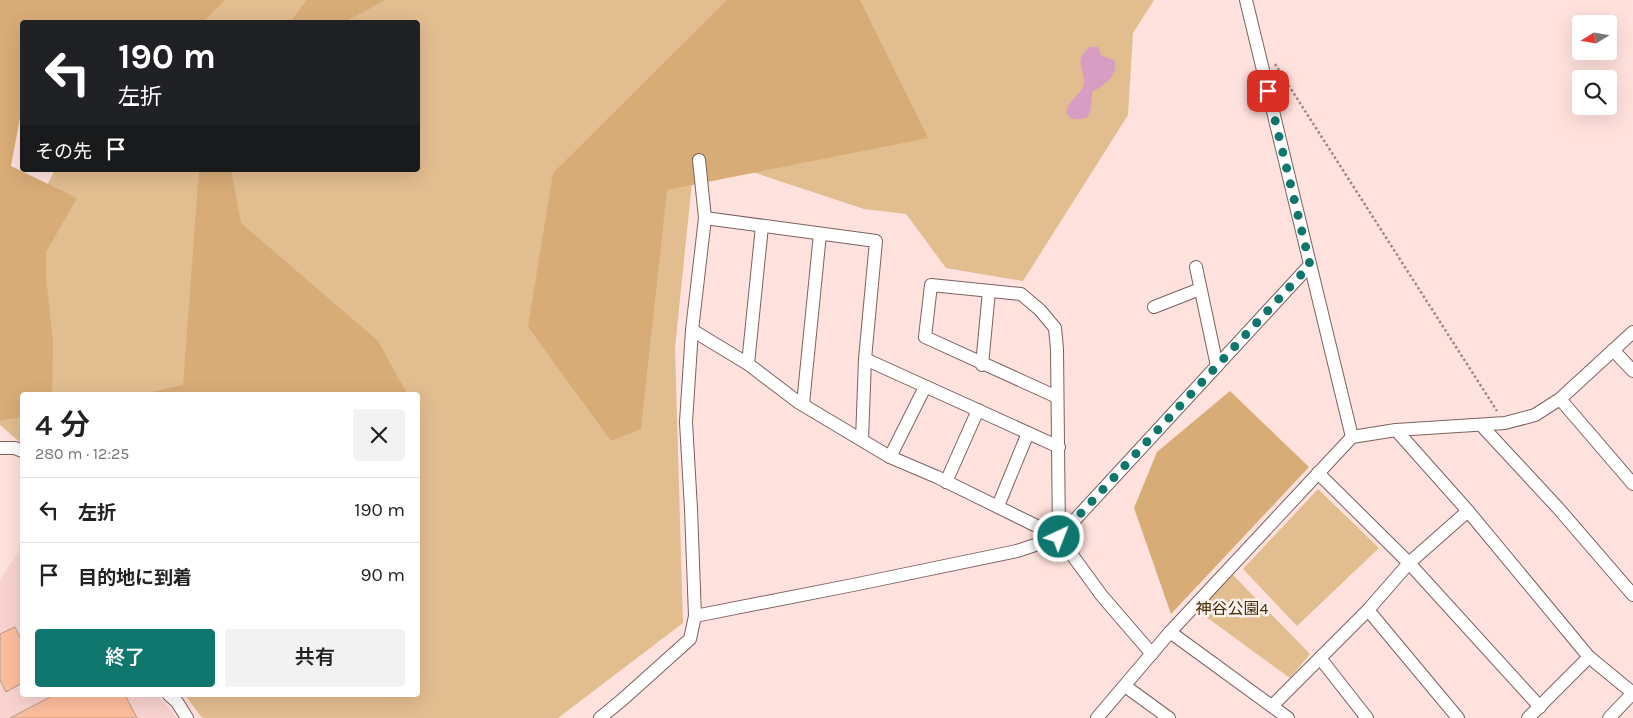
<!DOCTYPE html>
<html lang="ja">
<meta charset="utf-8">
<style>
:root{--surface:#fff;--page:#f2f2f2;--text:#222;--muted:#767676;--line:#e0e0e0;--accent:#0f766e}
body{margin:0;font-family:Karla,"Noto Sans JP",sans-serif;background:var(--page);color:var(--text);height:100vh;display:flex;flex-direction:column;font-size:19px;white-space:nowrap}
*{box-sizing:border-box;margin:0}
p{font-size:16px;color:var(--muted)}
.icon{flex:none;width:28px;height:28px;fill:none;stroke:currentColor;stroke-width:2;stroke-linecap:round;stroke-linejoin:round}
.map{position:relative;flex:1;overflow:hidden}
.sheet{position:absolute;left:20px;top:392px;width:400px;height:305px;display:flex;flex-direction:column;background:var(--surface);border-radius:5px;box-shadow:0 5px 20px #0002}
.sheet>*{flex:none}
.hud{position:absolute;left:20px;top:20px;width:400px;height:152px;border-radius:5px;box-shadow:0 5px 20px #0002;background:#202124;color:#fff;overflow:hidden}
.needle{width:32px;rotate:259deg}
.buttons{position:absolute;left:1572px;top:15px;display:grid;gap:10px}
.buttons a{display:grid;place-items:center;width:45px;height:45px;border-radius:5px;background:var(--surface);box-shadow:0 5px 20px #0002;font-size:25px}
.pin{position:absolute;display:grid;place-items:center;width:42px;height:42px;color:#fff;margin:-21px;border-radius:10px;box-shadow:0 2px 8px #0006}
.me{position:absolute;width:55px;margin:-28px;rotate:43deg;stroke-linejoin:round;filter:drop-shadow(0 0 4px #0008)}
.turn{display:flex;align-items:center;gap:18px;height:105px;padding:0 15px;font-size:22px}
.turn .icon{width:65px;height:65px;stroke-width:2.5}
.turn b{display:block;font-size:35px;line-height:42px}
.then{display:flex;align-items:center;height:48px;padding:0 15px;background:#0003;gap:10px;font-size:19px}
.round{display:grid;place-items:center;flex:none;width:52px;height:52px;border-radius:5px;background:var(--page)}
.head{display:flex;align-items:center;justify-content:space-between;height:85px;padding:0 15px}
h1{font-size:30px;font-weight:600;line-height:38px}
.action{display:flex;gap:10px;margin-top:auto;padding:10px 15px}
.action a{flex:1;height:58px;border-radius:5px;background:var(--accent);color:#fff;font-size:20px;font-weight:600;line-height:58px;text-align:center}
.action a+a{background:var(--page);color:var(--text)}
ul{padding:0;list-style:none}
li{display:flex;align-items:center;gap:15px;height:65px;padding:0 15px;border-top:1px solid var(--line)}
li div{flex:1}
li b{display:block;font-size:19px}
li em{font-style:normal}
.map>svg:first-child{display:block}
.built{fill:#f9d3cf}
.green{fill:#e2bd90}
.forest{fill:#d8ac77}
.water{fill:#d79dc3}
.building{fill:#fdbe9d;stroke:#b29a8e}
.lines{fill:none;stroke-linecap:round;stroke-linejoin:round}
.minor-casing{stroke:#7b625f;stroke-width:14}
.path{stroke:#9d8986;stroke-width:2.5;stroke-dasharray:2.5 2.5;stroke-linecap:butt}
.minor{stroke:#fff;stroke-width:12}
.route{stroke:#0f766e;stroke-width:9;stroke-dasharray:0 16.2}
.labels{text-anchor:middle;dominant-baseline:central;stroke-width:5;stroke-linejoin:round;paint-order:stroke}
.park-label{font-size:16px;fill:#472a00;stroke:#fff3f1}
</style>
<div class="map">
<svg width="1633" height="718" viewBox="0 0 1633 718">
<rect width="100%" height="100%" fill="#ffe1dd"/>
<polygon class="built" points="22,546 22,695 157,695 177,718 0,718 0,580"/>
<g class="green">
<polygon points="176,0 1154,0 1133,33 1128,115 1023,281 946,268 906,214 864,209 695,153 675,348 683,623 558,718 202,718 185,695 418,695 418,395 22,395 22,444 0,425 0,275 55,170 418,170 418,22 156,22"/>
<polygon points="1318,489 1379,548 1297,626 1243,569"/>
<polygon points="1232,574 1310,654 1290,678 1198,611"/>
</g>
<g class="forest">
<polygon points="0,0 225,0 203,22 22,22 22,118 20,118 11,166 77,198 46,252 46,277 53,342 52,391 59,395 22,395 22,417 0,421"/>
<polygon points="307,0 386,0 344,22 290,22"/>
<polygon points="727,0 860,0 928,138 667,190 641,429 611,441 528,327 553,173"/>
<polygon points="199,170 232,170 232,175 241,223 378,341 408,395 138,395 183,385"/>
<polygon points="1230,391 1309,467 1171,614 1134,508 1157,452"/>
</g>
<path class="water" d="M1090,47h8l3,8 14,6c3,16 -11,24 -23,31 -1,17 2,32 -22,26l-4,-6c3,-13 17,-18 18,-30 0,-16 -11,-22 6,-35z"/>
<g class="building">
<polygon points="15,627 22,641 22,683 6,692 0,680 0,634"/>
<polygon points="54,695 125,695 137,718 10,718"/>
</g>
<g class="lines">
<defs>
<g id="minor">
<polyline points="1246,0 1352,437"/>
<polyline points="705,218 876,241 865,359 862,440"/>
<polyline points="1196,267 1217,366"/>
<polyline points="1154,307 1200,289"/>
<polyline points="692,330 748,364 798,402 890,457 937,477 1059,537 1102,596 1152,654"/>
<polyline points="1613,350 1633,371"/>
<polyline points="865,359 1059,447"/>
<polyline points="748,364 762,226"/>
<polyline points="982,365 989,291"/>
<polyline points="1057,397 925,337 931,285 1021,294 1040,310 1055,328 1057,349 1059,537"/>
<polyline points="1560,399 1633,484"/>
<polyline points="803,404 820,234"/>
<polyline points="1481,425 1558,508 1633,595"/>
<polyline points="1396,430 1468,511 1589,657 1633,693"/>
<polyline points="0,448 15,448 22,451"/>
<polyline points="890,457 925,387"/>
<polyline points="1318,473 1409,563 1540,707"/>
<polyline points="946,482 978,410"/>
<polyline points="998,506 1028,433"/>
<polyline points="1368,610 1458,718"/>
<polyline points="695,616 853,585 1017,551 1059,537 1310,265"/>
<polyline points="1170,632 1288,718"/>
<polyline points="1320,658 1367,718"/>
<polyline points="1125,686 1169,718"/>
<polyline points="169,695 177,702 187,718"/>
<polyline points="1272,706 1368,610 1409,563 1468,511"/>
<polyline points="600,718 622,700 690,639 695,616 691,509 686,422 692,330 705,218 699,160"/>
<polyline points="1097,718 1170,632 1352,437 1396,430 1505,423 1535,415 1560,399 1633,332"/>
<polyline points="1528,718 1589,657"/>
<polyline points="1609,718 1633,693"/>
</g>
</defs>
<use href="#minor" class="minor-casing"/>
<polyline class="path" points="1275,64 1497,411"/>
<use href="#minor" class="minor"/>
</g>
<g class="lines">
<polyline class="route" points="1059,537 1310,265 1268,91"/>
</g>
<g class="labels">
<g class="park-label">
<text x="1232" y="608">神谷公園4</text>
</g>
</g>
</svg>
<div class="buttons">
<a><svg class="needle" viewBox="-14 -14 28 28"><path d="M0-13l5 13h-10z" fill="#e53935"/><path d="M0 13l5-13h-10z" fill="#767676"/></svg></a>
<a><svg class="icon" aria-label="search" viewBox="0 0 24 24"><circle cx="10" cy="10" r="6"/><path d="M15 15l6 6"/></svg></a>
</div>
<div class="pin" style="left:1268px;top:91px;background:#d93025"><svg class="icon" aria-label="arrive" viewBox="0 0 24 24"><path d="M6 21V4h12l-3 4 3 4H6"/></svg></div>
<svg class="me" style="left:1059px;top:537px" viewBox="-20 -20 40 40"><circle r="17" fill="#0f766e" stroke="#fff" stroke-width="3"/><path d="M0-11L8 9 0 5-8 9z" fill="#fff"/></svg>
<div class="hud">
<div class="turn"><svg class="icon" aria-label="left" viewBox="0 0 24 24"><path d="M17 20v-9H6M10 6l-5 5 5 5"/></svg><div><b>190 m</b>左折</div></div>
<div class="then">その先<svg class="icon" aria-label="arrive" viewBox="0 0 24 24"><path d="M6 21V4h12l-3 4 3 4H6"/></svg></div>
</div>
<section class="sheet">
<div class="head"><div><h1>4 分</h1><p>280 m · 12:25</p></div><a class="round"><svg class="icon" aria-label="close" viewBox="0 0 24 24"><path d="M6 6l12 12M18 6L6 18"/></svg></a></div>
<ul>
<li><svg class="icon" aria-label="left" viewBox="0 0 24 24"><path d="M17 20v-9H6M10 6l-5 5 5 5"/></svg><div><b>左折</b></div><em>190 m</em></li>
<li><svg class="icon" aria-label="arrive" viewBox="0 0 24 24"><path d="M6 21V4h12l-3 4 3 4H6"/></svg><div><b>目的地に到着</b></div><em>90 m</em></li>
</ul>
<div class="action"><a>終了</a><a>共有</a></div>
</section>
</div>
